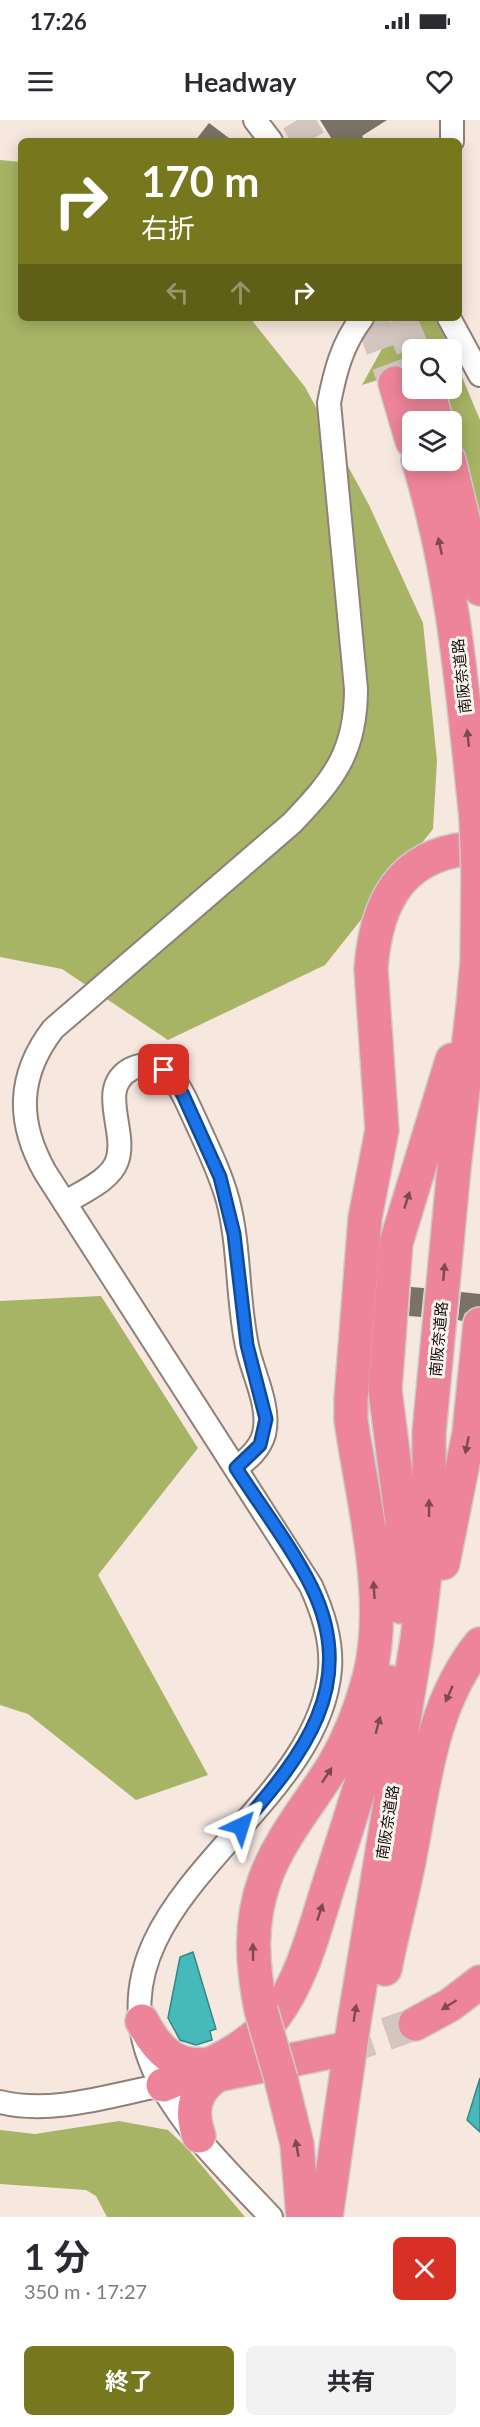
<!DOCTYPE html>
<html lang="ja">
<meta charset="utf-8">
<style>
:root{--surface:#fff;--page:#f2f2f3;--text:#2b2b33;--muted:#7c7c81;--accent:#77771e}
body{margin:0;font-family:Lato,"Noto Sans JP",sans-serif;background:var(--page);color:var(--text);height:100vh;display:flex;flex-direction:column;font-size:22px;white-space:nowrap}
*{box-sizing:border-box;margin:0}
p{font-size:20px;color:var(--muted)}
.icon{flex:none;width:33px;height:33px;fill:none;stroke:currentColor;stroke-width:2;stroke-linecap:round;stroke-linejoin:round}
.map{position:relative;height:2097px;overflow:hidden}
.details{display:flex;flex-direction:column;background:var(--surface);flex:1}
.details>*{flex:none}
.banner{position:absolute;left:18px;top:18px;width:444px;height:183px;border-radius:9px;box-shadow:0 3px 15px #0003;background:#77771e;color:#fff;overflow:hidden}
.tools{position:absolute;left:402px;top:219px;display:grid;gap:12px}
.tools a{display:grid;place-items:center;width:60px;height:60px;border-radius:9px;background:var(--surface);box-shadow:0 3px 15px #0003;font-size:30px}
.pin{position:absolute;display:grid;place-items:center;width:51px;height:51px;color:#fff;margin:-26px;border-radius:12px;box-shadow:0 3px 9px #0006}
.me{position:absolute;width:66px;margin:-33px;rotate:41deg;stroke-linejoin:round;filter:drop-shadow(0 0 4px #0008)}
.turn{display:flex;align-items:center;gap:21px;height:126px;padding:0 24px;font-size:27px}
.turn .icon{width:78px;height:78px;stroke-width:2.5}
.turn b{display:block;font-size:42px;line-height:51px}
.lanes{display:flex;align-items:center;height:57px;padding:0 24px;background:#0003;justify-content:center;gap:30px;direction:ltr}
.lanes .off{opacity:.35}
.round{display:grid;place-items:center;flex:none;width:63px;height:63px;border-radius:9px;background:var(--page)}
.head{display:flex;align-items:center;justify-content:space-between;height:102px;padding:0 24px}
h1{font-size:36px;font-weight:700;line-height:45px}
.action{display:flex;gap:12px;margin-top:auto;padding:12px 24px}
.action a{flex:1;height:69px;border-radius:9px;background:var(--accent);color:#fff;font-size:24px;font-weight:700;line-height:69px;text-align:center}
.action a+a{background:var(--page);color:var(--text)}
.status{display:flex;justify-content:space-between;align-items:center;height:42px;padding:0 30px;background:var(--surface);direction:ltr}
.status svg{height:16px;fill:currentColor}
header{display:flex;justify-content:space-between;align-items:center;height:78px;padding:0 24px;background:var(--surface);font-size:27px;font-weight:700}
.map>svg:first-child{display:block}
.forest{fill:#a7b365}
.water{fill:#46babb;stroke:#378686;stroke-width:1.5}
.building{fill:#7b7267}
.lines{fill:none;stroke-linecap:round;stroke-linejoin:round}
.highway-tunnel{stroke:#d4c6bf;stroke-width:33;stroke-dasharray:33 16;stroke-linecap:butt}
.minor-casing{stroke:#8f817a;stroke-width:26}
.highway-casing{stroke:#cbcac9;stroke-width:36}
.minor{stroke:#fff;stroke-width:22}
.highway{stroke:#ed8499;stroke-width:33}
.highway-bridge-casing{stroke:#cbcac9;stroke-width:36;stroke-linecap:butt}
.highway-bridge{stroke:#ed8499;stroke-width:33}
.oneway{fill:#804952}
.route-casing{stroke:#114b97;stroke-width:15}
.route{stroke:#1a73e8;stroke-width:10}
.labels{text-anchor:middle;dominant-baseline:central;stroke-width:6;stroke-linejoin:round;paint-order:stroke}
.street-label{font-size:15px;fill:#130e0b;stroke:#fff5f0}
</style>
<div class="status"><b>17:26</b><svg viewBox="0 0 49 12"><path d="M0 12V9h3v3zM5 12V6h3v6zM10 12V3h3v9zM15 12V0h3v12zM26 1h20v11H26zM47 4h2v5h-2z"/></svg></div>
<header><svg class="icon" aria-label="menu" viewBox="0 0 24 24"><path d="M4 6h16M4 12h16M4 18h16"/></svg>Headway<svg class="icon" aria-label="heart" viewBox="0 0 24 24"><path d="M12 20l-8-8c-3-5 5-10 8-4 3-6 11-1 8 4z"/></svg></header>
<div class="map">
<svg width="480" height="2097" viewBox="0 0 480 2097">
<rect width="100%" height="100%" fill="#f6e7df"/>
<g class="forest">
<polygon points="0,40 21,42 21,198 250,198 305,267 369,385 423,503 437,641 433,709 325,845 168,920 62,849 0,837"/>
<polygon points="399,198 436,198 450,229 412,230 412,249 362,265"/>
<polygon points="452,233 480,300 480,409 447,270 452,268"/>
<polygon points="101,1176 198,1328 98,1455 208,1655 136,1680 28,1594 0,1585 0,1181"/>
<polygon points="119,2001 168,2010 186,2027 245,2097 107,2097 96,2076 86,2070 0,2064 0,2010 35,2014"/>
</g>
<g class="water">
<polygon points="193,1832 216,1909 210,1911 212,1920 196,1925 180,1920 168,1898 180,1837"/>
<polygon points="480,1958 480,2012 467,2000"/>
</g>
<g class="building">
<polygon points="320,0 387,0 362,16 365,21 333,21"/>
<polygon points="209,3 233,21 195,21"/>
<polygon points="411,1167 424,1168 421,1197 409,1196"/>
<polygon points="461,1172 480,1174 480,1186 465,1193 462,1201 458,1200"/>
</g>
<g class="lines">
<g class="highway-tunnel">
<polyline points="297,0 310,21"/>
<polyline points="371,198 395,263"/>
<polyline points="400,198 413,230"/>
<polyline points="340,1930 415,1904"/>
</g>
<defs>
<g id="minor">
<polyline points="255,0 271,21"/>
<polyline points="452,21 452,0"/>
<polyline points="449,198 480,255"/>
<path d="M65,1083c16,-11 45,-22 52,-42 11,-30 -21,-73 14,-92 5,-2 12,-5 18,-4 24,2 34,29 43,48 13,29 28,58 36,88 12,47 9,97 19,145 5,26 24,60 17,88 -4,15 -16,25 -28,34"/>
<path d="M0,1982c52,13 111,-7 163,-17"/>
<path d="M271,2097c-42,-45 -93,-92 -118,-149 -72,-166 165,-250 177,-399 2,-29 -7,-56 -19,-83l-266,-414c-28,-50 -28,-96 8,-143l239,-206c42,-44 64,-71 64,-134l-27,-286c6,-31 13,-59 33,-85"/>
</g>
<g id="highway">
<polyline points="395,263 412,321"/>
<polyline points="427,268 437,302"/>
<path d="M418,340c36,117 45,237 58,358"/>
<polyline points="449,340 480,469"/>
<polyline points="443,1443 469,1313 480,1204"/>
<polyline points="401,1487 402,1402 385,1270 396,1123 452,940"/>
<path d="M385,1849c7,-36 17,-72 24,-108 15,-75 21,-155 71,-217"/>
<path d="M261,1890c-9,-45 -12,-87 4,-131 15,-41 45,-76 68,-113 16,-27 28,-58 36,-88 21,-80 -7,-179 -18,-258v-21l14,-181 17,-88 -11,-161c5,-70 33,-119 109,-121"/>
<path d="M142,1901c16,30 33,48 69,43"/>
<polyline points="415,1904 450,1885 480,1862"/>
<polyline points="203,1958 340,1930"/>
<polyline points="281,1959 297,2024 303,2097"/>
<path d="M163,1965c39,-17 83,-33 111,-68 28,-37 40,-86 54,-130 22,-68 44,-135 61,-205"/>
<path d="M199,2016c-9,-25 -5,-45 17,-60"/>
<polyline points="326,2097 354,1902 417,1520 429,1422 429,1313 454,1048 473,885 477,841 478,753"/>
</g>
</defs>
<use href="#minor" class="minor-casing"/>
<use href="#highway" class="highway-casing"/>
<use href="#minor" class="minor"/>
<use href="#highway" class="highway"/>
<defs>
<g id="highway-bridge">
<polyline points="476,698 478,753"/>
<polyline points="261,1890 281,1959"/>
</g>
</defs>
<use href="#highway-bridge" class="highway-bridge-casing"/>
<use href="#highway-bridge" class="highway-bridge"/>
</g>
<defs><path id="oneway-solid" d="M-6-.8H1V-3.2L6.5 0L1 3.2V.8H-6Z" transform="scale(1.5)"/></defs>
<g class="oneway">
<use href="#oneway-solid" transform="translate(440 426) rotate(-102)"/>
<use href="#oneway-solid" transform="translate(468 618) rotate(-96)"/>
<use href="#oneway-solid" transform="translate(407 1080) rotate(-72)"/>
<use href="#oneway-solid" transform="translate(444 1152) rotate(-85)"/>
<use href="#oneway-solid" transform="translate(467 1325) rotate(101)"/>
<use href="#oneway-solid" transform="translate(429 1388) rotate(-90)"/>
<use href="#oneway-solid" transform="translate(374 1470) rotate(-94)"/>
<use href="#oneway-solid" transform="translate(449 1574) rotate(114)"/>
<use href="#oneway-solid" transform="translate(378 1605) rotate(-75)"/>
<use href="#oneway-solid" transform="translate(327 1655) rotate(-57)"/>
<use href="#oneway-solid" transform="translate(320 1792) rotate(-72)"/>
<use href="#oneway-solid" transform="translate(253 1832) rotate(-91)"/>
<use href="#oneway-solid" transform="translate(449 1885) rotate(148)"/>
<use href="#oneway-solid" transform="translate(355 1893) rotate(-81)"/>
<use href="#oneway-solid" transform="translate(297 2028) rotate(-100)"/>
</g>
<g class="lines">
<defs>
<path id="route" d="M164,950l9,8 10,17 37,82 14,57 13,111 19,74 -6,26 -24,23c25,39 56,79 76,120 47,97 -9,167 -71,238"/>
</defs>
<use href="#route" class="route-casing"/>
<use href="#route" class="route"/>
</g>
<g class="labels">
<g class="street-label">
<text transform="translate(461 556) rotate(-96)">南阪奈道路</text>
<text transform="translate(438 1219) rotate(-85)">南阪奈道路</text>
<text transform="translate(387 1702) rotate(-81)">南阪奈道路</text>
</g>
</g>
</svg>
<div class="tools">
<a><svg class="icon" aria-label="search" viewBox="0 0 24 24"><circle cx="10" cy="10" r="6"/><path d="M15 15l6 6"/></svg></a>
<a><svg class="icon" aria-label="layers" viewBox="0 0 24 24"><path d="M12 4l9 5-9 5-9-5zM3 14l9 5 9-5"/></svg></a>
</div>
<div class="pin" style="left:164px;top:950px;background:#d93025"><svg class="icon" aria-label="arrive" viewBox="0 0 24 24"><path d="M6 21V4h12l-3 4 3 4H6"/></svg></div>
<svg class="me" style="left:241px;top:1706px" viewBox="-20 -20 40 40"><path d="M0-17L14 15 0 8-14 15z" fill="#1a73e8" stroke="#fff" stroke-width="4"/></svg>
<div class="banner">
<div class="turn"><svg class="icon" aria-label="right" viewBox="0 0 24 24"><path d="M7 20v-9h11M14 6l5 5-5 5"/></svg><div><b>170 m</b>右折</div></div>
<div class="lanes"><svg class="icon off" aria-label="left" viewBox="0 0 24 24"><path d="M17 20v-9H6M10 6l-5 5 5 5"/></svg><svg class="icon off" aria-label="ahead" viewBox="0 0 24 24"><path d="M12 20V5M6 11l6-6 6 6"/></svg><svg class="icon" aria-label="right" viewBox="0 0 24 24"><path d="M7 20v-9h11M14 6l5 5-5 5"/></svg></div>
</div>
</div>
<section class="details">
<div class="head"><div><h1>1 分</h1><p>350 m · 17:27</p></div><a class="round" style="background:#d93025;color:#fff"><svg class="icon" aria-label="close" viewBox="0 0 24 24"><path d="M6 6l12 12M18 6L6 18"/></svg></a></div>
<div class="action"><a>終了</a><a>共有</a></div>
</section>
